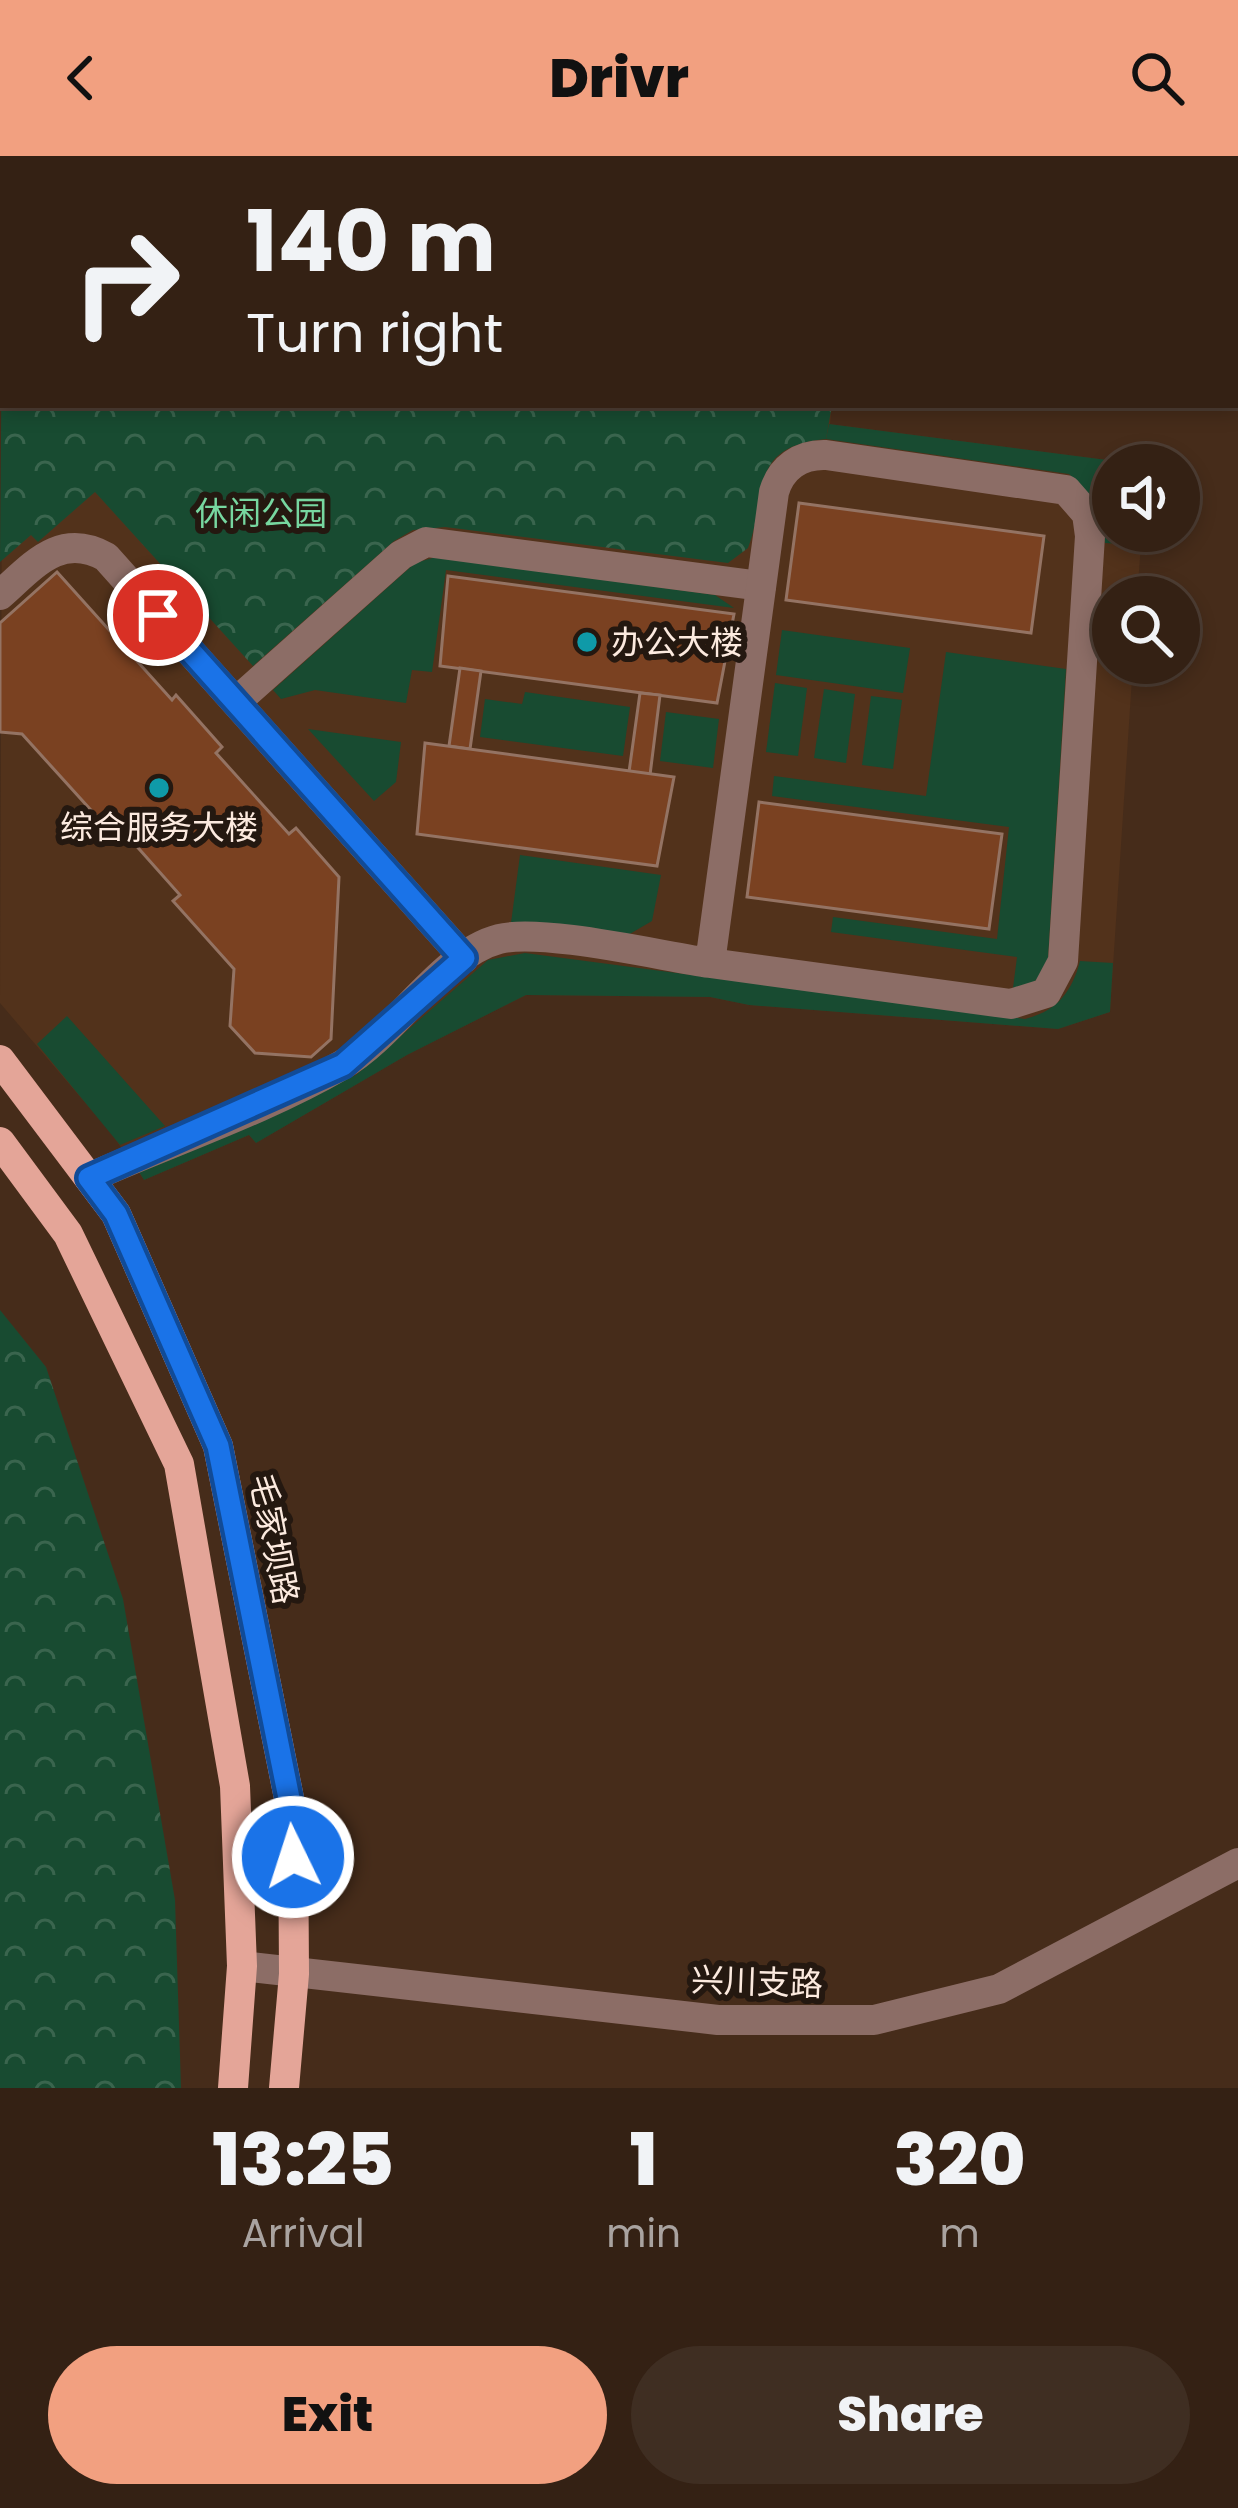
<!DOCTYPE html>
<meta charset="utf-8">
<style>
:root{--surface:#342114;--page:#3f2e22;--text:#f1f3f6;--muted:#a9a3a0;--line:#4e3e34;--accent:#f2a080}
body{margin:0;font-family:Poppins,"Noto Sans SC",sans-serif;background:var(--page);color:var(--text);height:100vh;display:flex;flex-direction:column;font-size:45px;white-space:nowrap}
*{box-sizing:border-box;margin:0}
p{font-size:39px;color:var(--muted)}
.icon{flex:none;width:66px;height:66px;fill:none;stroke:currentColor;stroke-width:2;stroke-linecap:round;stroke-linejoin:round}
.map{position:relative;height:1932px;overflow:hidden}
.panel{display:flex;flex-direction:column;background:var(--surface);flex:1}
.panel>*{flex:none}
.top-card{position:absolute;left:0px;top:0px;width:1239px;height:252px;box-shadow:0 6px 18px #0003,0 0 0 3px var(--line);background:#342114;color:var(--text);overflow:hidden}
.controls{position:absolute;left:1092px;top:288px;display:grid;gap:24px}
.controls a{display:grid;place-items:center;width:108px;height:108px;border-radius:50%;background:var(--surface);box-shadow:0 6px 18px #0003,0 0 0 3px var(--line);font-size:60px}
.pin{position:absolute;display:grid;place-items:center;width:102px;height:102px;color:#fff;margin:-51px;border:6px solid #fff;border-radius:50%;box-shadow:0 3px 12px #0007}
.me{position:absolute;width:132px;margin:-66px;rotate:356deg;stroke-linejoin:round;filter:drop-shadow(0 0 9px #0008)}
.turn{display:flex;align-items:center;gap:42px;height:252px;padding:0 48px;font-size:54px}
.turn .icon{width:156px;height:156px;stroke-width:2.5}
.turn b{display:block;font-size:84px;line-height:102px}
.eta{display:flex;justify-content:space-evenly;align-items:center;height:204px;text-align:center}
.eta b{font-size:72px;font-weight:800;line-height:84px}
.action{display:flex;gap:24px;margin-top:auto;padding:24px 48px}
.action a{flex:1;height:138px;border-radius:72px;background:var(--accent);color:#111;font-size:48px;font-weight:800;line-height:138px;text-align:center}
.action a+a{background:var(--page);color:var(--text)}
header{display:flex;justify-content:space-between;align-items:center;height:156px;padding:0 48px;background:var(--accent);color:#111;font-size:54px;font-weight:800}
.map>svg:first-child{display:block}
.built{fill:#52321b}
.green{fill:#184b31}
.park{fill:url(#park-crowns)}
.building{fill:#7a4121;stroke:#947363;stroke-width:3}
.lines{fill:none;stroke-linecap:round;stroke-linejoin:round}
.minor{stroke:#8c6d66;stroke-width:30}
.major{stroke:#e4a598;stroke-width:30}
.route-casing{stroke:#114b97;stroke-width:30}
.route{stroke:#1a73e8;stroke-width:21}
.culture-dot{fill:#0f9aa8;stroke:#241810;stroke-width:4.5}
.labels{text-anchor:middle;dominant-baseline:central;stroke-width:12;stroke-linejoin:round;paint-order:stroke}
.park-label{font-size:33px;fill:#77d7a0;stroke:#241810}
.poi-label{font-size:33px;fill:#fceadf;stroke:#241810;text-anchor:start}
.street-label{font-size:33px;fill:#fceadf;stroke:#241810}
</style>
<header><svg class="icon" aria-label="back" viewBox="0 0 24 24"><path d="M15 5l-7 7 7 7"/></svg>Drivr<svg class="icon" aria-label="search" viewBox="0 0 24 24"><circle cx="10" cy="10" r="6"/><path d="M15 15l6 6"/></svg></header>
<div class="map">
<svg width="1238" height="1932" viewBox="0 0 1238 1932">
<defs>
<pattern id="park-crowns" width="20" height="18" patternUnits="userSpaceOnUse" patternTransform="scale(3)"><rect width="20" height="18" fill="#184b31"/><path d="M2 6a3 3 0 1 1 6 0M12 15a3 3 0 1 1 6 0" fill="none" stroke="#3a654e"/></pattern>
</defs>
<rect width="100%" height="100%" fill="#462c1a"/>
<polygon class="built" points="3,33 3,249 832,249 830,268 1146,309 1113,309 1113,375 1142,375 1137,441 1113,441 1113,507 1133,507 1110,856 1058,873 749,849 710,841 526,839 407,899 256,987 249,979 144,1024 111,977 0,847"/>
<g class="green">
<polygon points="829,268 1146,309 1113,309 1113,375 1142,375 1141,389 1105,387 1100,349 1069,318 826,283"/>
<polygon points="436,401 715,439 734,452 446,414 432,516 412,514 406,547 315,534 281,543 273,534 415,407"/>
<polygon points="782,474 910,492 903,537 776,519"/>
<path d="M946,496l120,17 -18,290c-3,21 -16,25 -35,29l4,-31 -186,-25 2,-15 164,22 12,-112 -237,-31 2,-20 152,20z"/>
<polygon points="775,527 807,532 798,600 766,596"/>
<polygon points="824,533 855,538 846,607 814,602"/>
<polygon points="525,536 630,551 623,600 480,581 485,543 522,548"/>
<polygon points="871,540 902,544 893,613 862,609"/>
<polygon points="666,556 719,563 713,612 660,605"/>
<polygon points="308,573 401,586 396,626 374,645"/>
<polygon points="520,699 661,719 652,765 628,779 511,767"/>
<path d="M525,797l500,66c32,-8 47,-27 55,-58l33,2 -3,49 -52,17 -309,-24 -39,-8 -184,-2 -119,60 -151,88 -7,-8 -105,45 -5,-8 217,-97 132,-115z"/>
<polygon points="67,860 165,970 120,989 37,888"/>
</g>
<g class="park">
<polygon points="42,0 918,0 38,3"/>
<path d="M3,33v216h829l-6,34c-79,8 -57,53 -78,109l-20,15 -283,-36 -32,3 -19,11 -141,125 -158,-174 -57,50 -7,-7 -31,27z"/>
<polygon points="0,1154 46,1211 123,1443 175,1744 181,1932 0,1932"/>
</g>
<g class="building">
<polygon points="799,347 1044,380 1031,477 786,444"/>
<polygon points="57,416 172,544 176,539 222,591 216,597 289,678 296,672 339,721 331,883 311,901 255,897 230,870 234,813 173,745 180,739 116,667 109,674 22,578 0,576 0,467"/>
<polygon points="448,420 734,458 717,547 440,510"/>
<polygon points="460,512 481,515 470,593 449,590"/>
<polygon points="640,537 660,539 650,619 629,616"/>
<polygon points="425,587 674,621 657,710 417,678"/>
<polygon points="759,646 1002,678 989,773 747,741"/>
</g>
<g class="lines">
<g class="minor">
<path d="M0,439c33,-29 60,-64 106,-38l358,401"/>
<polyline points="236,546 401,399 426,386 761,430"/>
<path d="M89,1022c83,-37 174,-67 253,-113 53,-30 99,-111 157,-126 43,-11 162,17 211,24l301,41 35,-11 17,-32 27,-425 -3,-22 -21,-24 -240,-35c-26,-1 -45,13 -52,37l-64,471"/>
<polyline points="242,1810 718,1864 874,1864 999,1833 1238,1707"/>
</g>
<g class="major">
<polyline points="0,904 116,1058 218,1290 293,1662 294,1818 284,1932"/>
<polyline points="0,986 68,1078 179,1308 235,1630 242,1810 233,1932"/>
</g>
</g>
<g class="lines">
<defs>
<polyline id="route" points="158,459 464,802 343,909 89,1022 116,1058 218,1290 293,1662 293,1701"/>
</defs>
<use href="#route" class="route-casing"/>
<use href="#route" class="route"/>
</g>
<g class="culture-dot">
<circle cx="587" cy="486" r="12"/>
<circle cx="159" cy="632" r="12"/>
</g>
<g class="labels">
<g class="park-label">
<text x="261" y="357">休闲公园</text>
</g>
<g class="poi-label">
<text x="611" y="486">办公大楼</text>
<text x="159" y="671" text-anchor="middle">综合服务大楼</text>
</g>
<g class="street-label">
<text transform="translate(274 1383) rotate(79)">毛家坝路</text>
<text transform="translate(757 1826) rotate(2)">兴川支路</text>
</g>
</g>
</svg>
<div class="controls">
<a><svg class="icon" aria-label="sound" viewBox="0 0 24 24"><path d="M4 9h4l5-4v14l-5-4H4zM17 9q2 3 0 6"/></svg></a>
<a><svg class="icon" aria-label="search" viewBox="0 0 24 24"><circle cx="10" cy="10" r="6"/><path d="M15 15l6 6"/></svg></a>
</div>
<div class="pin" style="left:158px;top:459px;background:#d93025"><svg class="icon" aria-label="arrive" viewBox="0 0 24 24"><path d="M6 21V4h12l-3 4 3 4H6"/></svg></div>
<svg class="me" style="left:293px;top:1701px" viewBox="-20 -20 40 40"><circle r="17" fill="#1a73e8" stroke="#fff" stroke-width="3"/><path d="M0-11L8 9 0 5-8 9z" fill="#fff"/></svg>
<div class="top-card">
<div class="turn"><svg class="icon" aria-label="right" viewBox="0 0 24 24"><path d="M7 20v-9h11M14 6l5 5-5 5"/></svg><div><b>140 m</b>Turn right</div></div>
</div>
</div>
<section class="panel">
<div class="eta">
<div><b>13:25</b><p>Arrival</p></div>
<div><b>1</b><p>min</p></div>
<div><b>320</b><p>m</p></div>
</div>
<div class="action"><a>Exit</a><a>Share</a></div>
</section>
